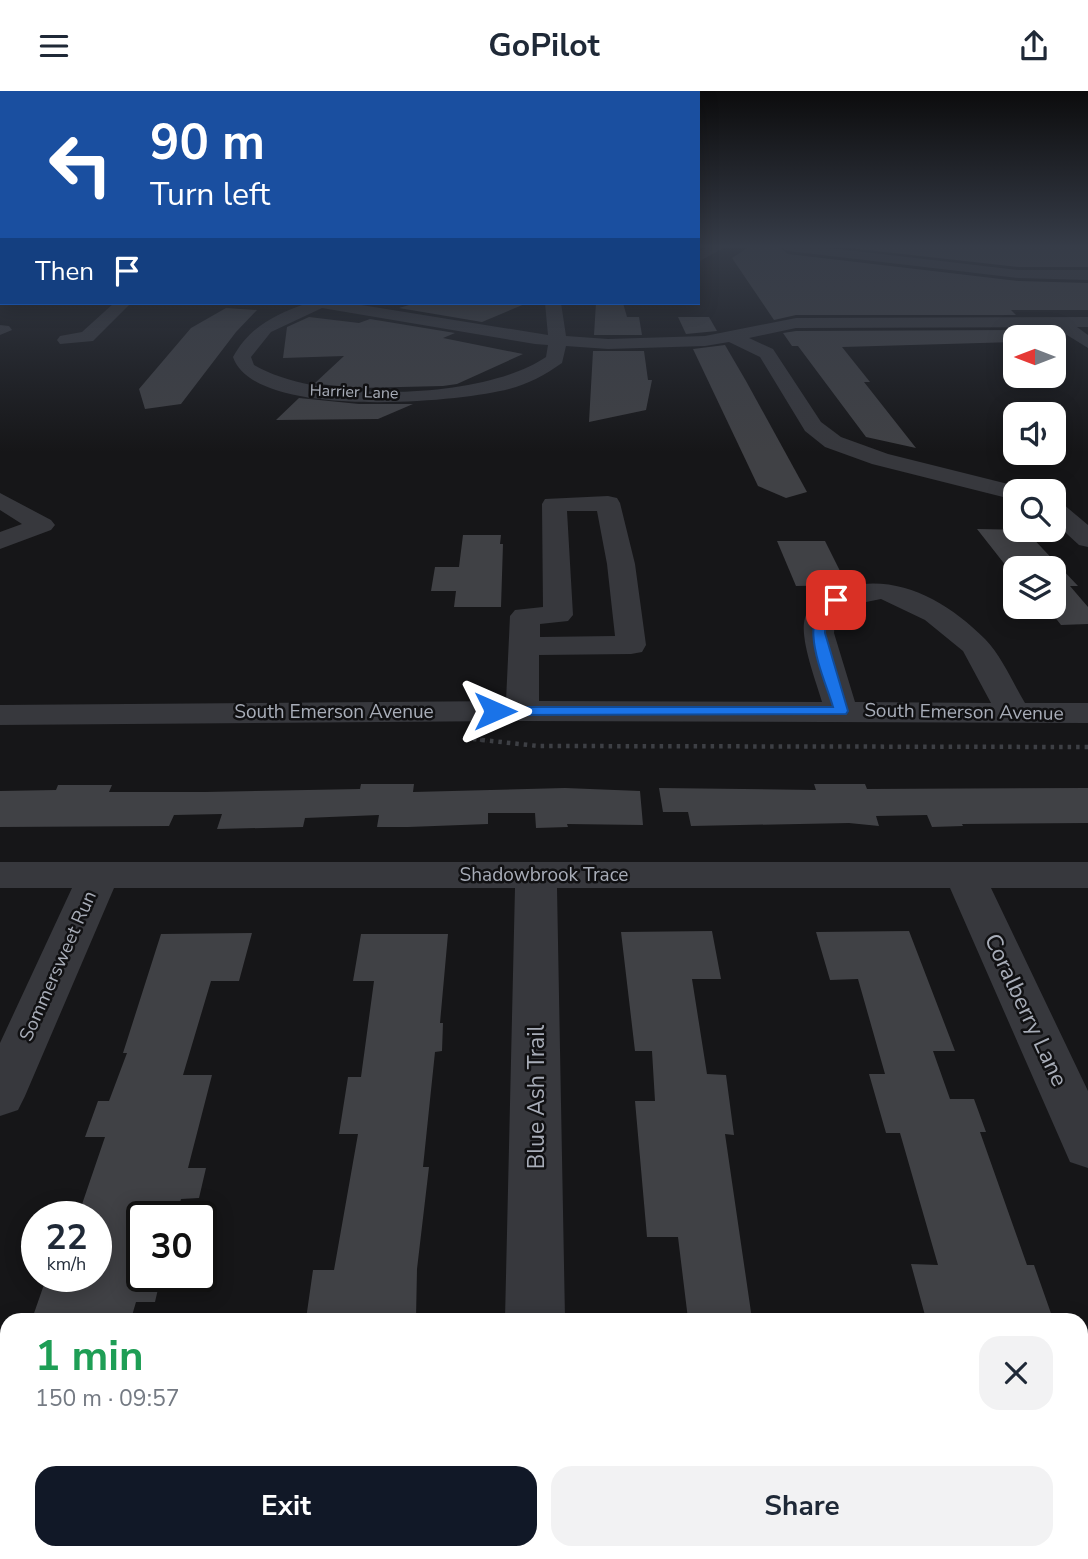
<!DOCTYPE html>
<meta charset="utf-8">
<style>
:root{--surface:#fff;--page:#f2f2f3;--text:#1f2937;--muted:#747a83;--accent:#111827}
body{margin:0;font-family:"Nunito Sans",sans-serif;background:var(--page);color:var(--text);height:100vh;display:flex;flex-direction:column;font-size:26px;white-space:nowrap}
*{box-sizing:border-box;margin:0}
p{font-size:23px;color:var(--muted)}
.icon{flex:none;width:38px;height:38px;fill:none;stroke:currentColor;stroke-width:2;stroke-linecap:round;stroke-linejoin:round}
.map{position:relative;flex:1;overflow:hidden}
.side{position:absolute;left:0px;top:1222px;width:1088px;height:247px;display:flex;flex-direction:column;background:var(--surface);border-radius:21px 21px 0 0;box-shadow:0 4px 18px #0003}
.side>*{flex:none}
.banner{position:absolute;left:0px;top:0px;width:700px;height:214px;box-shadow:0 4px 18px #0003;background:#1a4fa0;color:#fff;overflow:hidden}
.needle{width:46px;rotate:270deg}
.buttons{position:absolute;left:1003px;top:234px;display:grid;gap:14px}
.buttons a{display:grid;place-items:center;width:63px;height:63px;border-radius:14px;background:var(--surface);box-shadow:0 4px 18px #0003;font-size:35px}
.speed{position:absolute;left:21px;top:1110px;display:flex;gap:14px;font-size:35px;font-weight:700;text-align:center}
.speed>*{display:grid;place-content:center;width:91px;height:91px;border-radius:50%;background:var(--surface);box-shadow:0 4px 18px #0003;line-height:1}
.speed small{font-size:18px;font-weight:400}
.speed .limit{border:4px solid #111;border-radius:10px;background:#fff;color:#111}
.pin{position:absolute;display:grid;place-items:center;width:60px;height:60px;color:#fff;margin:-30px;border-radius:14px;box-shadow:0 4px 10px #0006}
.me{position:absolute;width:77px;margin:-38px;rotate:90deg;stroke-linejoin:round;filter:drop-shadow(0 0 5px #0008)}
.turn{display:flex;align-items:center;gap:24px;height:147px;padding:0 35px;font-size:32px}
.turn .icon{width:91px;height:91px;stroke-width:2.5}
.turn b{display:block;font-size:49px;line-height:60px}
.then{display:flex;align-items:center;height:66px;padding:0 35px;background:#0003;gap:14px;font-size:26px}
.round{display:grid;place-items:center;flex:none;width:74px;height:74px;border-radius:21px;background:var(--page)}
.summary{display:flex;align-items:center;justify-content:space-between;height:119px;padding:0 35px}
h1{font-size:42px;font-weight:700;line-height:52px;color:#1e9e55}
.action{display:flex;gap:14px;margin-top:auto;padding:14px 35px}
.action a{flex:1;height:80px;border-radius:21px;background:var(--accent);color:#fff;font-size:28px;font-weight:700;line-height:80px;text-align:center}
.action a+a{background:var(--page);color:var(--text)}
header{display:flex;justify-content:space-between;align-items:center;height:91px;padding:0 35px;background:var(--surface);font-size:32px;font-weight:700}
.map>svg:first-child{display:block}
.building{fill:#404145}
.lines{fill:none;stroke-linecap:round;stroke-linejoin:round}
.path-far2{stroke:#3d3f44;stroke-width:2;stroke-dasharray:2 2;stroke-linecap:butt}
.path-far1{stroke:#3d3f44;stroke-width:3.5;stroke-dasharray:2.5 4.5;stroke-linecap:butt}
.path{stroke:#3d3f44;stroke-width:4.5;stroke-dasharray:3.5 5;stroke-linecap:butt}
.minor{fill:#37383d;fill-rule:evenodd}
.route{fill:#1a73e8;stroke:#114b97;stroke-width:2}
.labels{text-anchor:middle;dominant-baseline:central;stroke-width:5;stroke-linejoin:round;paint-order:stroke}
.far-street-label{font-size:16px;fill:#a8adb8;stroke:#111113}
.street-label{font-size:19px;fill:#a8adb8;stroke:#111113}
.near-street-label{font-size:23px;fill:#a8adb8;stroke:#111113}
</style>
<header><svg class="icon" aria-label="menu" viewBox="0 0 24 24"><path d="M4 6h16M4 12h16M4 18h16"/></svg>GoPilot<svg class="icon" aria-label="share" viewBox="0 0 24 24"><path d="M12 15V3M7 8l5-5 5 5M5 13v7h14v-7"/></svg></header>
<div class="map">
<svg width="1088" height="1468" viewBox="0 0 1088 1468">
<rect width="100%" height="100%" fill="#161618"/>
<g class="building">
<polygon points="749,156 779,156 788,163 1019,190 1088,192 1088,219 1011,219 1016,224 796,224 774,229 732,167"/>
<polygon points="840,156 1088,157 1088,176 1019,176"/>
<polygon points="416,212 527,212 482,231 399,217"/>
<polygon points="596,212 623,212 627,226 639,226 642,244 594,244"/>
<polygon points="226,217 257,219 236,241 181,313 145,318 139,298 191,237"/>
<polygon points="309,226 359,232 370,228 455,242 443,247 523,263 457,293 443,295 359,297 319,293 315,292 344,265 283,267 287,236"/>
<polygon points="678,226 709,226 717,240 686,243"/>
<polygon points="1035,239 1046,247 1015,247 1015,251 842,256 870,291 864,291 916,357 866,346 798,255 792,255 783,242 796,240"/>
<polygon points="725,254 746,290 807,401 786,407 758,395 693,258"/>
<polygon points="593,260 644,260 648,289 652,289 646,319 589,331"/>
<polygon points="299,307 359,313 413,313 378,328 276,329"/>
<polygon points="977,438 1025,439 1078,495 1070,495 1088,516 1088,533 1061,534 1047,516 1054,516 1054,478 1010,480"/>
<polygon points="463,444 501,444 500,453 503,453 501,516 454,516 456,500 431,500 435,476 459,476"/>
<polygon points="777,450 825,450 847,494 796,495"/>
<polygon points="361,693 414,693 413,701 565,697 640,700 643,734 567,733 568,736 536,737 535,722 488,722 488,733 408,736 377,736 379,724 305,727 303,736 217,738 222,723 174,724 169,735 0,736 0,700 56,699 58,694 112,694 109,701 205,701 360,698"/>
<polygon points="814,693 865,693 867,698 1088,697 1088,732 962,733 963,735 932,736 927,724 876,725 879,735 849,732 691,735 688,721 663,721 659,697 816,699"/>
<polygon points="712,840 721,888 692,888 707,983 726,984 734,1044 725,1043 752,1228 688,1228 678,1146 647,1146 635,1010 655,1010 652,960 635,960 621,841"/>
<polygon points="909,840 955,960 933,960 950,1008 974,1008 986,1041 980,1041 1027,1174 1034,1174 1053,1228 926,1228 911,1173 938,1174 900,1042 886,1042 869,983 885,983 858,888 830,889 816,841"/>
<polygon points="252,842 239,890 211,890 183,984 212,984 188,1077 206,1077 199,1107 181,1108 176,1125 142,1125 142,1185 161,1185 155,1211 136,1211 131,1228 32,1228 47,1185 96,1185 96,1125 78,1125 105,1046 85,1046 98,1010 109,1010 127,962 123,962 161,843"/>
<polygon points="361,843 448,843 440,932 443,932 442,960 435,961 423,1076 429,1076 417,1178 416,1228 306,1228 313,1179 334,1179 358,1043 339,1043 348,986 361,986 374,890 353,890"/>
</g>
<g class="lines">
<polyline class="path-far2" points="15,213 82,212"/>
<polyline class="path-far1" points="473,648 487,650"/>
<polyline class="path" points="473,648 538,655 1088,656"/>
<g class="minor">
<rect x="0" y="156" width="2" height="7"/>
<polygon points="708,156 725,156 698,171 698,161"/>
<polygon points="781,156 821,156 1019,179 1088,179 1088,189 1019,187 788,160"/>
<rect x="0" y="202" width="2" height="10"/>
<polygon points="114,212 131,212 93,250 60,253 57,249 60,245 82,241"/>
<path d="M307,212h42l199,32 -3,-32h16l5,33 42,3 97,-3 91,-18 292,-1v10h-11l11,8v13l-34,-21 -258,1 -47,10 24,11 48,73 20,15 47,17 136,34 2,4h-11v8l-143,-36 -47,-17 -20,-16 -45,-74 -31,-15 -24,4 -97,3 -42,-3 -4,17c-17,12 -34,21 -53,26 -53,14 -255,31 -276,-32 17,-31 42,-42 74,-54zM322,217l213,36 13,1 -2,12c-63,43 -226,47 -292,8l-3,-8 20,-25z"/>
<polygon points="0,234 9,235 12,239 0,244"/>
<polygon points="0,402 51,429 55,434 51,439 0,458 0,441 22,433 0,419"/>
<path d="M608,405l9,2 3,5 15,61 11,81 -4,7 -11,2 -92,1v46l283,1c-6,-21 -23,-64 -17,-84 4,-12 20,-24 31,-28 56,-20 109,9 149,49 16,16 28,44 40,64h63v20l-566,-2 -522,4v-20l506,-4 4,-85 5,-6 28,-3 -1,-103 3,-5zM567,420h30l10,53 8,72 -75,1v-13l28,-3 5,-6zM881,508l44,21 38,31 28,52 -136,-1 -21,-69 1,-14 11,-13z"/>
<polygon points="1054,410 1063,413 1088,434 1088,456 1079,454 1054,431"/>
<polygon points="0,771 1088,771 1088,797 991,797 1088,1000 1088,1077 1070,1071 950,797 557,797 565,1228 505,1228 515,797 114,797 25,1005 18,1019 0,1025 0,952 72,797 0,797"/>
<rect x="500" y="1461" width="70" height="7"/>
</g>
</g>
<linearGradient id="sky" x2="0" y2="1"><stop stop-color="#0c0c0d"/><stop offset="0.43" stop-color="#363c48"/><stop offset="1" stop-color="#363c48" stop-opacity="0"/></linearGradient>
<rect width="1088" height="361" fill="url(#sky)"/>
<path class="route" d="M836,506l6,3 -16,17 -1,16 23,78 -2,3 -351,1 -7,-4 7,-4h338c-9,-31 -41,-94 3,-110z"/>
<g class="labels">
<g class="far-street-label">
<text transform="translate(354 301) rotate(2)">Harrier Lane</text>
</g>
<g class="street-label">
<text x="334" y="621">South Emerson Avenue</text>
<text transform="translate(964 621) rotate(1)">South Emerson Avenue</text>
<text x="544" y="784">Shadowbrook Trace</text>
<text transform="translate(58 875) rotate(-66)">Sommersweet Run</text>
</g>
<g class="near-street-label">
<text transform="translate(1026 919) rotate(65)">Coralberry Lane</text>
<text transform="translate(536 1006) rotate(-90)">Blue Ash Trail</text>
</g>
</g>
</svg>
<div class="buttons">
<a><svg class="needle" viewBox="-14 -14 28 28"><path d="M0-13l5 13h-10z" fill="#e53935"/><path d="M0 13l5-13h-10z" fill="#747a83"/></svg></a>
<a><svg class="icon" aria-label="sound" viewBox="0 0 24 24"><path d="M4 9h4l5-4v14l-5-4H4zM17 9q2 3 0 6"/></svg></a>
<a><svg class="icon" aria-label="search" viewBox="0 0 24 24"><circle cx="10" cy="10" r="6"/><path d="M15 15l6 6"/></svg></a>
<a><svg class="icon" aria-label="layers" viewBox="0 0 24 24"><path d="M12 4l9 5-9 5-9-5zM3 14l9 5 9-5"/></svg></a>
</div>
<div class="speed"><div>22<small>km/h</small></div><div class="limit">30</div></div>
<div class="pin" style="left:836px;top:509px;background:#d93025"><svg class="icon" aria-label="arrive" viewBox="0 0 24 24"><path d="M6 21V4h12l-3 4 3 4H6"/></svg></div>
<svg class="me" style="left:495px;top:620px" viewBox="-20 -20 40 40"><path d="M0-17L14 15 0 8-14 15z" fill="#1a73e8" stroke="#fff" stroke-width="4"/></svg>
<div class="banner">
<div class="turn"><svg class="icon" aria-label="left" viewBox="0 0 24 24"><path d="M17 20v-9H6M10 6l-5 5 5 5"/></svg><div><b>90 m</b>Turn left</div></div>
<div class="then">Then<svg class="icon" aria-label="arrive" viewBox="0 0 24 24"><path d="M6 21V4h12l-3 4 3 4H6"/></svg></div>
</div>
<section class="side">
<div class="summary"><div><h1>1 min</h1><p>150 m · 09:57</p></div><a class="round"><svg class="icon" aria-label="close" viewBox="0 0 24 24"><path d="M6 6l12 12M18 6L6 18"/></svg></a></div>
<div class="action"><a>Exit</a><a>Share</a></div>
</section>
</div>
